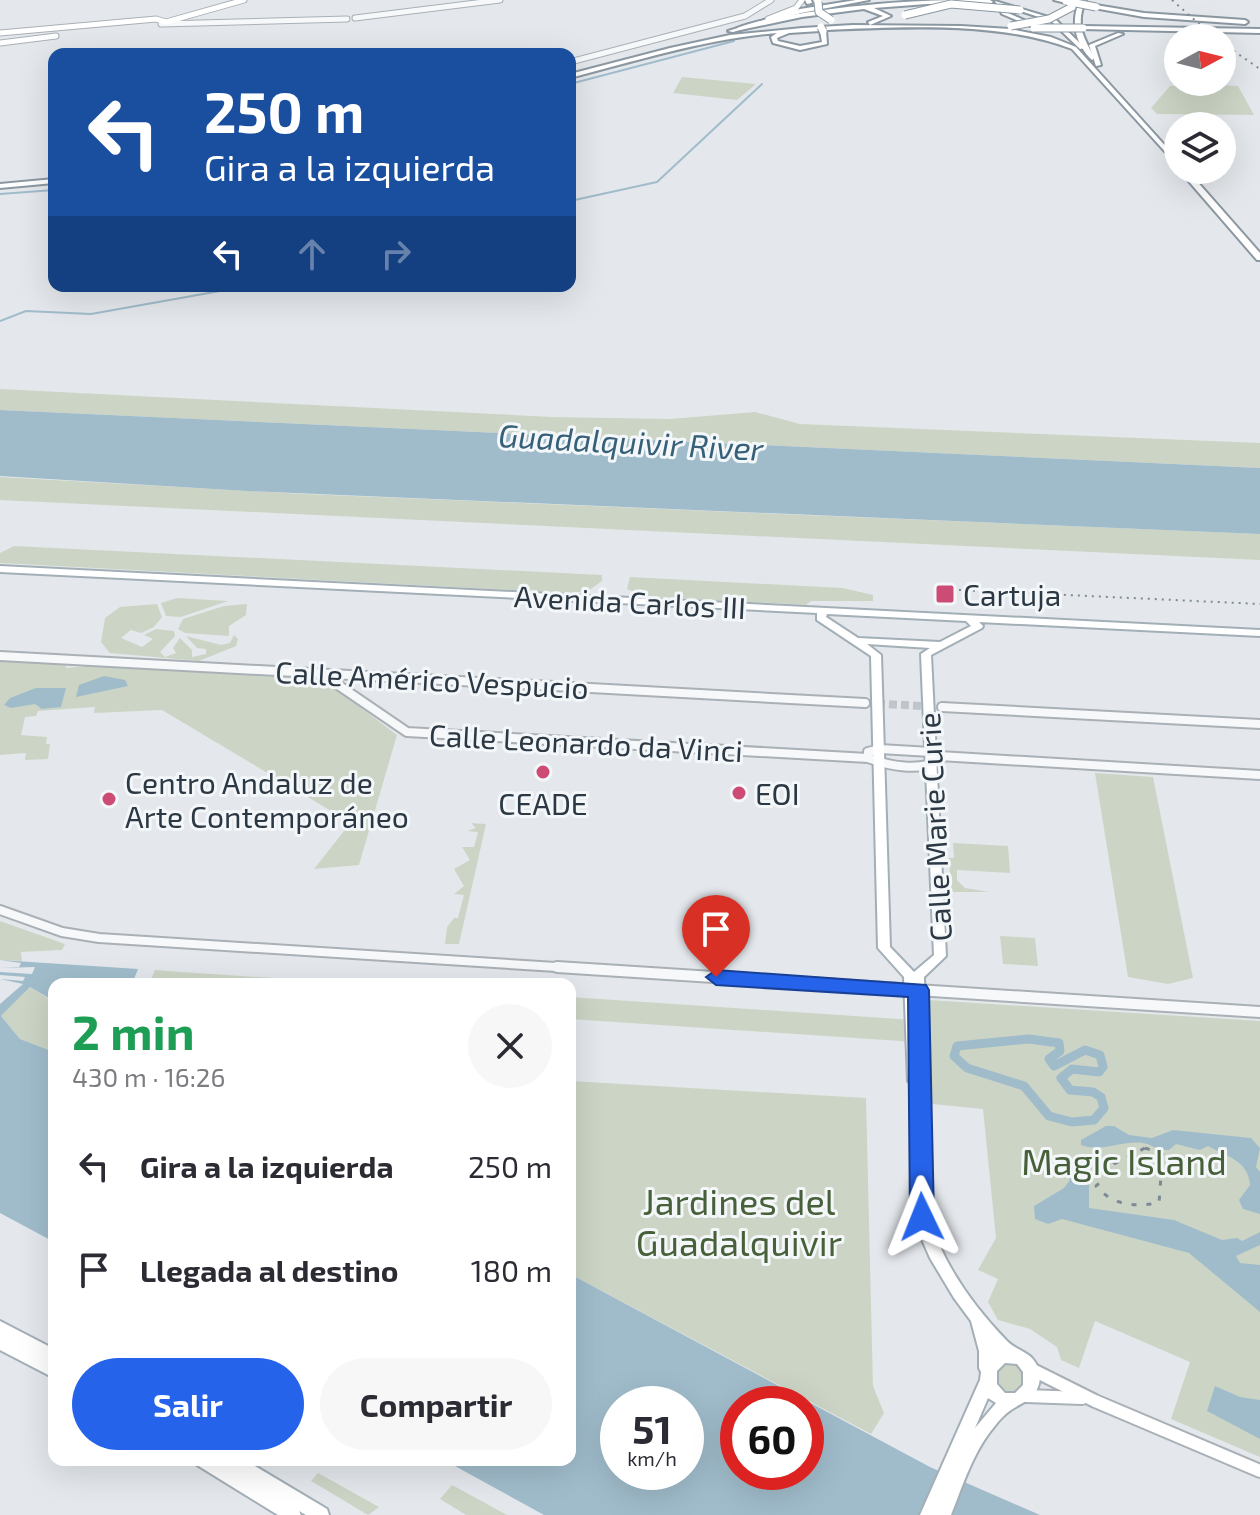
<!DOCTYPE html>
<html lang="es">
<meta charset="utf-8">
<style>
:root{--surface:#fff;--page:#f7f7f7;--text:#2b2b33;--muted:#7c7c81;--accent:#2563eb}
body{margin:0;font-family:"Exo 2",sans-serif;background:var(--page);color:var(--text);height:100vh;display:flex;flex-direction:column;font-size:30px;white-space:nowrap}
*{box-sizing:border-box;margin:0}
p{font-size:26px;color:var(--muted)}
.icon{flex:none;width:44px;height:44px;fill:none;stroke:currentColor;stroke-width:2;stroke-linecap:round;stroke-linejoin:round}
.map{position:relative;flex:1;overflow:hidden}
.sheet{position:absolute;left:48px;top:978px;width:528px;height:488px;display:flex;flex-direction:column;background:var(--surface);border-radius:16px;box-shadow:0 8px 32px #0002}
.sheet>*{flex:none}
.guide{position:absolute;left:48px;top:48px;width:528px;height:244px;border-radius:16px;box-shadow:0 8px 32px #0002;background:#1a4fa0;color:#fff;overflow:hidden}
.needle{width:52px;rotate:83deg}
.fabs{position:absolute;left:1164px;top:24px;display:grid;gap:16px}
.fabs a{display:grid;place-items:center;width:72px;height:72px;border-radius:50%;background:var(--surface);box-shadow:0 8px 32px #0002;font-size:40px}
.speed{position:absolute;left:600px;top:1386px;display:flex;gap:16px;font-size:40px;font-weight:700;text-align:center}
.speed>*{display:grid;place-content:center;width:104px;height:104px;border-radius:50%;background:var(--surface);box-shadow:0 8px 32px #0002;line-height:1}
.speed small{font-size:20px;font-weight:400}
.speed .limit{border:12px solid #d22;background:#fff;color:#111}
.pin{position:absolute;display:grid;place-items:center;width:68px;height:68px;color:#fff;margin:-82px -34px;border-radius:50% 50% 50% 0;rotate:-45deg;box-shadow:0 0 8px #0007}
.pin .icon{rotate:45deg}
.me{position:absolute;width:88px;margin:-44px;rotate:358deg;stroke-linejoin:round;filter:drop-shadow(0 0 6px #0008)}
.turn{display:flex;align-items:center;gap:28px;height:168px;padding:0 24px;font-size:36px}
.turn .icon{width:104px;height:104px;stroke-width:2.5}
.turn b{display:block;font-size:56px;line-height:68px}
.lanes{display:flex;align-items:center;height:76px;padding:0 24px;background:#0003;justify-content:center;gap:40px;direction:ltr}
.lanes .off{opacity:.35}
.round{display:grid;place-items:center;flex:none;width:84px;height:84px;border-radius:42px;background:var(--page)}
.head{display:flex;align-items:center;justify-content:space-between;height:136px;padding:0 24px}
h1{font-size:48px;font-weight:700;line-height:60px;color:#1e9e55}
.button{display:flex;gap:16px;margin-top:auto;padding:16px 24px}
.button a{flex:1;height:92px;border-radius:48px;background:var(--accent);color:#fff;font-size:32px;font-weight:700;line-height:92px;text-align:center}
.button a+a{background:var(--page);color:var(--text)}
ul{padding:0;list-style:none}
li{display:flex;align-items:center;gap:24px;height:104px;padding:0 24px}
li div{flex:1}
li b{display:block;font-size:30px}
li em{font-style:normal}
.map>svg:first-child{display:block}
.green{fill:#ccd5c5}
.water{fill:#a0bccb;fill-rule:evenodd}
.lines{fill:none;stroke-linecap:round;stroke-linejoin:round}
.stream{stroke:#a0bccb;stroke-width:2}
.canal{stroke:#a0bccb;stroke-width:9}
.tertiary-tunnel{stroke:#bfc5ca;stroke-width:8;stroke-dasharray:8 4;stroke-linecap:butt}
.tertiary-far2-casing{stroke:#a9b0b6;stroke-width:7}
.tertiary-far1-casing{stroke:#a9b0b6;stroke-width:12}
.tertiary-casing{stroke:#a9b0b6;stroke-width:14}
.secondary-far1-casing{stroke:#a9b0b6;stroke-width:7}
.secondary-casing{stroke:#a9b0b6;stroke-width:16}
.primary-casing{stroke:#a3afb7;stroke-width:4}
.trunk-casing{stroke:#8b98a2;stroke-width:4}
.motorway-casing{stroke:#8b98a2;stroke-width:4}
.tertiary-far2{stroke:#f7f8fa;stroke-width:5}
.tertiary-far1{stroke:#f7f8fa;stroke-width:8}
.tertiary{stroke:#f7f8fa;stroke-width:10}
.secondary-far1{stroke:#fff;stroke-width:5}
.secondary{stroke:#fff;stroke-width:12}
.primary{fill:#fff;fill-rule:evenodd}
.trunk{fill:#fff;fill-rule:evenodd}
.motorway{fill:#fff;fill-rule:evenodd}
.rail-far1{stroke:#7d8a95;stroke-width:2;stroke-dasharray:2 5;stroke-linecap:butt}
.rail{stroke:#7d8a95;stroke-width:3;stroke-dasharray:5 10;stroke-linecap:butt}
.motorway-bridge-casing{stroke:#8b98a2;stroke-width:9;stroke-linecap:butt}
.motorway-bridge{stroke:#fff;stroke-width:7}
.route{fill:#2563eb;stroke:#184099;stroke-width:2}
.poi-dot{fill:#cd4c76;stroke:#f4f7f9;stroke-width:3}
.labels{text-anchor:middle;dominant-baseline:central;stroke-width:6;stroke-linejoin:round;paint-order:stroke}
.poi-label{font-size:30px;fill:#2c3944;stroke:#f4f7f9;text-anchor:start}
.street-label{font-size:30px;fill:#2c3944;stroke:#f4f7f9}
.water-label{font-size:32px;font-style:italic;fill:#365f78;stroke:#f4f7f9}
.near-park-label{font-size:36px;fill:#476039;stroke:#f4f7f9}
</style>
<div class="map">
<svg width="1260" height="1515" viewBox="0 0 1260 1515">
<rect width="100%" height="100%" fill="#e4e8ec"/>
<g class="green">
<polygon points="682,77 756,84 737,100 673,93"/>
<polygon points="1206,84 1238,86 1254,115 1157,114 1151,108 1170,86"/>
<polygon points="0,389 552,417 670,419 755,412 800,424 1260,443 1260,468 0,410"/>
<polygon points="0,477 304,494 1260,534 1260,560 0,500"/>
<polygon points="14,546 602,575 602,581 588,591 568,593 0,563 0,553"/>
<polygon points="630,577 843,588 873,595 873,601 811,601 806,605 644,596 627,589"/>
<polygon points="177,598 228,601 181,617 166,616 161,603"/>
<polygon points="157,604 162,617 154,627 141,633 131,630 121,638 142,647 153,639 144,635 156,629 174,631 175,636 160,652 165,657 176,653 173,648 180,638 192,650 192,657 206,654 206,649 197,648 186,636 221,645 230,643 234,635 238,639 236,646 199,661 110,653 101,642 105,618 120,607"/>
<polygon points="247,604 246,615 229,626 229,636 185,633 178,629 183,619 224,606"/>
<polygon points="0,661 66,664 66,668 86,666 317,679 331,685 397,735 359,865 314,869 348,826 348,821 162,710 94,713 95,707 38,711 36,716 25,717 21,735 47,737 46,744 50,744 48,759 25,760 26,753 0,755"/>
<polygon points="1095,773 1153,777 1193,978 1168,984 1128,977"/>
<polygon points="471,823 486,824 459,944 445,944 447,927 454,918 458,918 464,895 454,894 464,886 454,869 470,860 462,847 474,847 478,832 467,831 476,828"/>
<polygon points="953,843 1008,846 1010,873 957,870 957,880 965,888 989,892 951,892 949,858 954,858"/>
<polygon points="0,921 65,944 62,950 21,952 22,961 0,960"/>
<polygon points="1000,936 1035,938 1038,966 1003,964"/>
<polygon points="155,970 181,972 364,984 149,984"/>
<polygon points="30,987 54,1002 54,1052 20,1039 1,1016"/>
<polygon points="570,997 929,1021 929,1000 1260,1021 1260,1457 1171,1419 1190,1362 1095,1321 1079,1368 1061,1360 1057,1347 1030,1329 998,1320 988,1302 998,1279 978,1270 996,1238 983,1109 932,1104 930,1043 570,1019"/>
<polygon points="570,1081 866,1098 873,1386 884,1413 871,1434 570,1274"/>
<polygon points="1001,1357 1029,1368 1031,1392 1000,1396 990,1363"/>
<polygon points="318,1473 379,1507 368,1515 311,1481"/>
<polygon points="452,1485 507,1515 466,1515 440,1499"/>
</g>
<g class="water">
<polygon points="0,410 1260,468 1260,534 247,491 0,476"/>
<polygon points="104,676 125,680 128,686 76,697 79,685"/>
<polygon points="36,688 66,688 61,707 42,709 35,704 11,708 4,705 10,698"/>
<polygon points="0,960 138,969 132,984 54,984 54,1001 30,987 1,1016 20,1039 54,1052 54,1242 0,1213 0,1004 23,984 0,979 23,981 25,977 0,975 0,972 32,974 35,967 0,968 19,967 21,963"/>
<path d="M1106,1126h8l15,9 23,3 21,-8 78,8 9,10 -4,19 4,5v42l-17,-5 -4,-9 11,-15c-2,-25 -23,-28 -42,-39l-8,4 -24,-6 -7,6h-11c-22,-19 -51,5 -77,-5v-5z"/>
<polygon points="1074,1163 1089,1169 1089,1208 1174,1220 1222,1240 1237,1238 1242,1241 1260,1232 1260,1245 1236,1256 1240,1263 1260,1265 1260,1312 1189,1253 1062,1219 1048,1224 1035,1219 1034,1206 1064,1188 1070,1180 1068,1168"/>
<path d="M570,1274l360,193 110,48h-496l-100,-55h126zM618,1404h68v68h-68zM738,1404h68v68h-68z"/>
<polygon points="1215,1386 1240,1397 1260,1400 1260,1439 1207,1411"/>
</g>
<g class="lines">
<g class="stream">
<polyline points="570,84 734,41"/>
<polyline points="0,194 54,190"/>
<polyline points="570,201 657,182 762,84"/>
<polyline points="0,321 26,311 91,314 248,286"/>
</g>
<polygon class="canal" points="1029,1039 1059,1043 1060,1051 1049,1059 1054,1066 1085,1050 1100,1055 1103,1067 1099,1072 1072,1069 1061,1078 1070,1090 1093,1092 1101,1097 1104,1108 1094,1120 1072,1122 1049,1116 1024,1086 967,1068 954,1056 957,1046"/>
<polyline class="tertiary-tunnel" points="865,703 942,707"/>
<defs>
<g id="tertiary-far2">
<polyline points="355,18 500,0"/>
<polyline points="161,24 347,19"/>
<polyline points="570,62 745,16 771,0"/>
</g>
<g id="tertiary-far1">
<polyline points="0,656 865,703"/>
<polyline points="322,674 407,732 868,758"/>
<polyline points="942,707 1260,724"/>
<path d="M880,749l51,3 9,8c-20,12 -51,6 -72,-2v-6z"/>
<polyline points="939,756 1260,775"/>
<polyline points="0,910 62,932 99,938 588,969"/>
</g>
<polyline id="tertiary" points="557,967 1260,1012"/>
<g id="secondary-far1">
<polyline points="768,19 796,8 802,0"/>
<polyline points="0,33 156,19 166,22 244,0"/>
<polyline points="0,43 56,36"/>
</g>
<g id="secondary">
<polyline points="1029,1368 1095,1401 1260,1471"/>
<polyline points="1026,1396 1082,1398"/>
</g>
<g id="primary">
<path d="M0,566l1260,64v6l-281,-14 4,4 -1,2 -51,27 15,301 -22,21 5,240c14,47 44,89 78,124 8,8 18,10 25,17 7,8 10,19 6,29 -5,14 -16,15 -27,23 -6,4 -12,10 -17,17 -21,25 -31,58 -43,88h-31l60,-135 1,-8 -2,-4v-17l-8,-30 -17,-23 -24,-40 -10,-23 -5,-18 -2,-131 -5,-5 -4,-104 -26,-29 -7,-292 -54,-36v-7l-817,-41zM827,614l139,7 5,5 -31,16 -82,-4 -32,-21zM867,644l63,4 -9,6 13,301 -20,17 -24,-25 -9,-292zM1005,1363l12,1 6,8v13l-8,8h-10l-8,-9v-13zM988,1398l8,5 -21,25z"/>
<polygon points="0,1321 54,1349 54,1378 0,1350"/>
<polygon points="195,1460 217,1460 225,1465 223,1460 245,1460 327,1509 329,1515 306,1515 299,1511 301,1515 278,1515 197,1465"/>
</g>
<g id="trunk">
<polygon points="856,0 869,0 801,13 733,32 728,31 800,9"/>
<path d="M1080,0h6c-11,22 -3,38 9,58l-3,2c-17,-16 -22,-39 -12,-60z"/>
</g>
<g id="motorway">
<polygon points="805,0 811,0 812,3 807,4"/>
<path d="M955,0h35l3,2 -3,2h-63l-53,4 17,8 -21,9 -2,-3 15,-6 -19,-7 -62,8 -62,13 -3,-2c14,-6 33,-9 49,-12 56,-10 112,-15 169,-16z"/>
<polygon points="1054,0 1068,0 1069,1 1066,3"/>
<polygon points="995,1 1055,19 1085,48 1080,49 1051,21 1002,5 1006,12 1035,25 1030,26 1002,14"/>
<polygon points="1096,5 1144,13 1245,20 1248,22 1245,24 1144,17 1094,8"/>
<path d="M853,25l108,1 49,3 41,8 25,10 102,113v6l-106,-117c-71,-28 -171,-22 -246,-19l1,14 -27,6 -27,-7 -2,-6 6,-4c-71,6 -138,27 -207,45v-4l100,-26 60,-13 72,-7zM820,31l2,11 -22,4 -22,-5 -1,-3 12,-5z"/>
<polygon points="1083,26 1260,29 1260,33 1081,29"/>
<polygon points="1118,33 1123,34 1095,46 1101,65 1096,66 1089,45"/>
<polygon points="1179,170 1187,170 1260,253 1260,260 1257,260"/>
<polygon points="54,179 54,183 0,188 0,184"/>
</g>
</defs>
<use href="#tertiary-far2" class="tertiary-far2-casing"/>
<use href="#tertiary-far1" class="tertiary-far1-casing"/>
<use href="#tertiary" class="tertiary-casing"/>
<use href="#secondary-far1" class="secondary-far1-casing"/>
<use href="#secondary" class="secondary-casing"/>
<use href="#primary" class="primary-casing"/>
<use href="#trunk" class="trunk-casing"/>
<use href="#motorway" class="motorway-casing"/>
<use href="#tertiary-far2" class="tertiary-far2"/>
<use href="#tertiary-far1" class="tertiary-far1"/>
<use href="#tertiary" class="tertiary"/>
<use href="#secondary-far1" class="secondary-far1"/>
<use href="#secondary" class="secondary"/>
<use href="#primary" class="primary"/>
<use href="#trunk" class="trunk"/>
<use href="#motorway" class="motorway"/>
<g class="rail-far1">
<polyline points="1172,0 1215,38"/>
<polyline points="1222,43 1260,69"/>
<polyline points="938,589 1260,604"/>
</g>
<path class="rail" d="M1145,1148l29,10 -2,12 -11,6 -2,27c-24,4 -46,3 -63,-17l14,-12 4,-10z"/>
<defs>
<g id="motorway-bridge">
<polyline points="1066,1 1096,7"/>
<polyline points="818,2 819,12 831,20"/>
<polyline points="905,15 951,4 1020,10"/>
<polyline points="1011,26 1049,19 1072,7"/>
<polyline points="821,27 823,31"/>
<polyline points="1034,28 1083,28"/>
</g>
</defs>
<use href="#motorway-bridge" class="motorway-bridge-casing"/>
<use href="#motorway-bridge" class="motorway-bridge"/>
</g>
<polygon class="route" points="716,970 926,985 929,990 934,1217 930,1223 922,1226 913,1223 910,1217 908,997 716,985 706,977"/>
<g class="poi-dot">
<rect x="935" y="584" width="20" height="20" rx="4"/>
<circle cx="543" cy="772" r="8"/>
<circle cx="739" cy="793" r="8"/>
<circle cx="109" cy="799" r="8"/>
</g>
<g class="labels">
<g class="poi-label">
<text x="963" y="594">Cartuja</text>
<text x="125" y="782">Centro Andaluz de<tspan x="125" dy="34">Arte Contemporáneo</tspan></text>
<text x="755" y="793">EOI</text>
<text x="543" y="803" text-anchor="middle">CEADE</text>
</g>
<g class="street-label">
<text transform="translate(630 601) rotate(3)">Avenida Carlos III</text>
<text transform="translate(432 679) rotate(3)">Calle Américo Vespucio</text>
<text transform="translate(586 742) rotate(3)">Calle Leonardo da Vinci</text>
<text transform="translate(934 827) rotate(-93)">Calle Marie Curie</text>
</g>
<g class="water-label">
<text transform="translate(631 441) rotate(3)">Guadalquivir River</text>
</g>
<g class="near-park-label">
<text x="1124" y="1160">Magic Island</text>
<text x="739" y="1200">Jardines del<tspan x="739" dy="41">Guadalquivir</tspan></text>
</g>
</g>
</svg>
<div class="fabs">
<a><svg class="needle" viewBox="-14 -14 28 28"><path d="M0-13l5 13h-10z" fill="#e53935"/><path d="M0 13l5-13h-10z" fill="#7c7c81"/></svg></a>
<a><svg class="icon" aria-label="layers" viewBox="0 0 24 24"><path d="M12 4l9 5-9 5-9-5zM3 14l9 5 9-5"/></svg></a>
</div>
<div class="speed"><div>51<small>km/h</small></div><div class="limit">60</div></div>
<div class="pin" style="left:716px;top:977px;background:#d93025"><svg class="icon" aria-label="arrive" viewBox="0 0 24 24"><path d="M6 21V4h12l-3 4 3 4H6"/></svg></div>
<svg class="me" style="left:922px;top:1217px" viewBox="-20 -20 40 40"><path d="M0-17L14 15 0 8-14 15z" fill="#2563eb" stroke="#fff" stroke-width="4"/></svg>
<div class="guide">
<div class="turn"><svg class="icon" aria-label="left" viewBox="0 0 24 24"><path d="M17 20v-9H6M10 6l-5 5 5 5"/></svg><div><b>250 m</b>Gira a la izquierda</div></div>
<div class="lanes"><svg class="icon" aria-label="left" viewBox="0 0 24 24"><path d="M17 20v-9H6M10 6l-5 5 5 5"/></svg><svg class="icon off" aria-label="ahead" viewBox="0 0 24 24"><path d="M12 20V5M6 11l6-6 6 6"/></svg><svg class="icon off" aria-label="right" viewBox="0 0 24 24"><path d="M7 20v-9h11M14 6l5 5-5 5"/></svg></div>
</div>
<section class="sheet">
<div class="head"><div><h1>2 min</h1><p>430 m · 16:26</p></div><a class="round"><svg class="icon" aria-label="close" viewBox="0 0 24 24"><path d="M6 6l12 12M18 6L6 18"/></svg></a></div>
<ul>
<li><svg class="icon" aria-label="left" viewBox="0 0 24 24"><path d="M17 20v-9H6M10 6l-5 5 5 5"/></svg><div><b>Gira a la izquierda</b></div><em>250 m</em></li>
<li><svg class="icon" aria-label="arrive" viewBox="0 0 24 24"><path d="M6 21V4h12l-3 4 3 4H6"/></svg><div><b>Llegada al destino</b></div><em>180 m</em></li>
</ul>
<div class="button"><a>Salir</a><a>Compartir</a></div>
</section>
</div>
